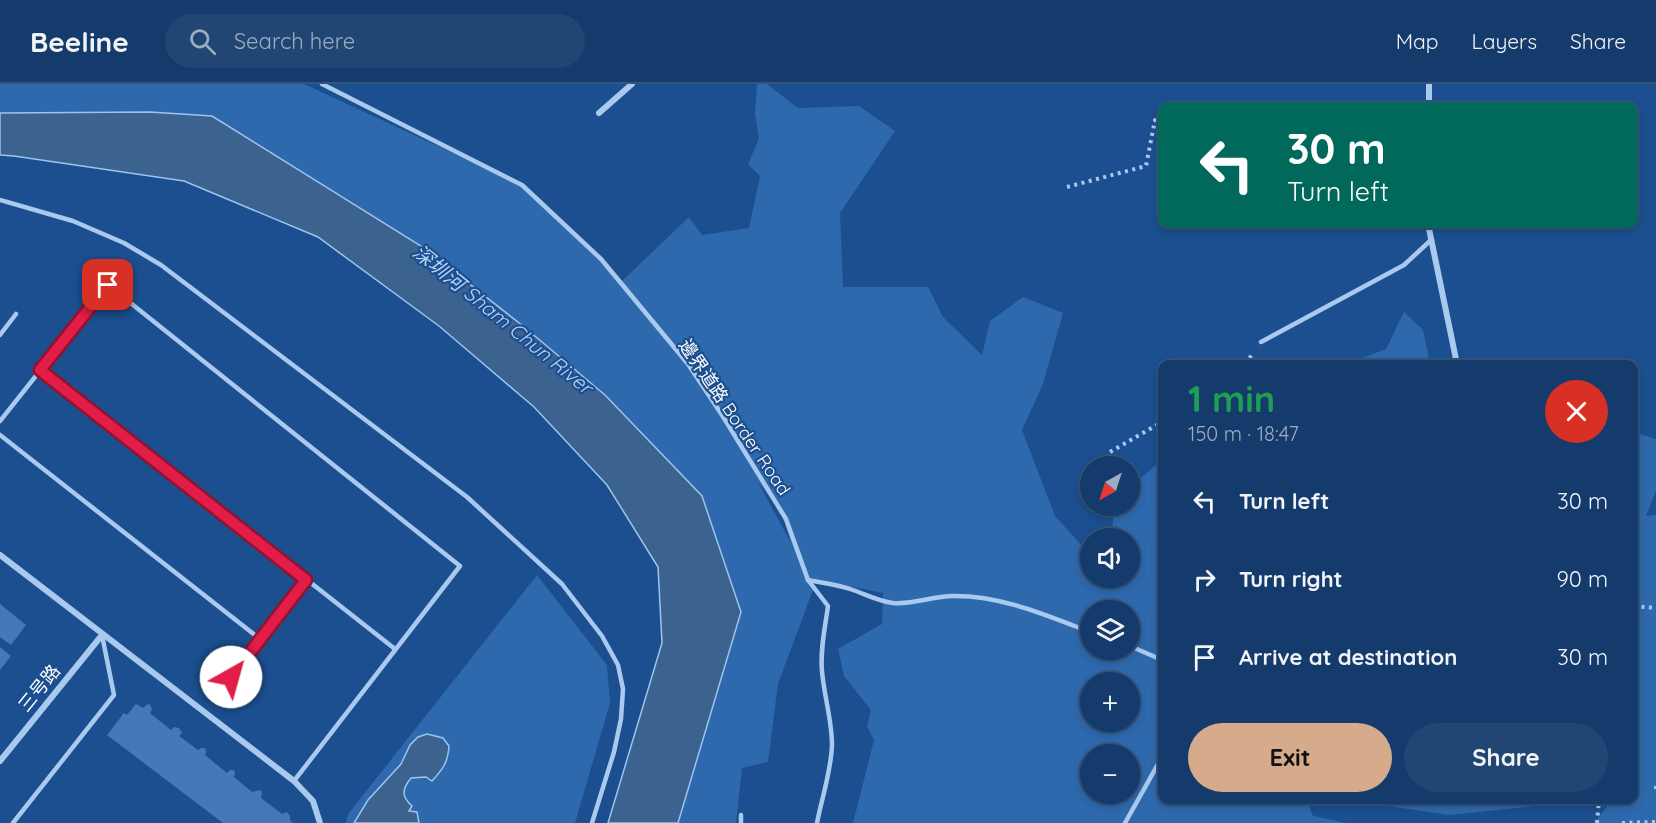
<!DOCTYPE html>
<meta charset="utf-8">
<style>
:root{--surface:#143b6b;--page:#214673;--text:#f1f3f6;--muted:#9dadc1;--line:#33557e;--accent:#d6ab8b}
body{margin:0;font-family:Quicksand,"Noto Sans SC",sans-serif;background:var(--page);color:var(--text);height:100vh;display:flex;flex-direction:column;font-size:22px;white-space:nowrap}
*{box-sizing:border-box;margin:0}
p{font-size:20px;color:var(--muted)}
.icon{flex:none;width:33px;height:33px;fill:none;stroke:currentColor;stroke-width:2;stroke-linecap:round;stroke-linejoin:round}
.map{position:relative;flex:1;overflow:hidden}
.side{position:absolute;left:1158px;top:276px;width:480px;height:444px;display:flex;flex-direction:column;background:var(--surface);border-radius:12px;box-shadow:0 3px 9px #0003,0 0 0 2px var(--line)}
.side>*{flex:none}
.hud{position:absolute;left:1158px;top:18px;width:480px;height:126px;border-radius:12px;box-shadow:0 3px 9px #0003,0 0 0 2px var(--line);background:#00695c;color:#fff;overflow:hidden}
.needle{width:39px;rotate:219deg}
.tools{position:absolute;left:1080px;top:372px;display:grid;gap:12px}
.tools a{display:grid;place-items:center;width:60px;height:60px;border-radius:50%;background:var(--surface);box-shadow:0 3px 9px #0003,0 0 0 2px var(--line);font-size:30px}
.pin{position:absolute;display:grid;place-items:center;width:51px;height:51px;color:#fff;margin:-26px;border-radius:12px;box-shadow:0 3px 9px #0006}
.me{position:absolute;width:66px;margin:-33px;rotate:38deg;stroke-linejoin:round;filter:drop-shadow(0 0 4px #0008)}
.turn{display:flex;align-items:center;gap:21px;height:126px;padding:0 30px;font-size:27px}
.turn .icon{width:78px;height:78px;stroke-width:2.5}
.turn b{display:block;font-size:42px;line-height:51px}
.round{display:grid;place-items:center;flex:none;width:63px;height:63px;border-radius:32px;background:var(--page)}
.headline{display:flex;align-items:center;justify-content:space-between;height:102px;padding:0 30px}
h1{font-size:36px;font-weight:700;line-height:45px;color:#1e9e55}
.button{display:flex;gap:12px;margin-top:auto;padding:12px 30px}
.button a{flex:1;height:69px;border-radius:36px;background:var(--accent);color:#111;font-size:24px;font-weight:700;line-height:69px;text-align:center}
.button a+a{background:var(--page);color:var(--text)}
ul{padding:0;list-style:none}
li{display:flex;align-items:center;gap:18px;height:78px;padding:0 30px}
li div{flex:1}
li b{display:block;font-size:22px}
li em{font-style:normal}
header{display:flex;align-items:center;gap:36px;box-sizing:border-box;height:84px;padding:0 30px;background:var(--surface);border-bottom:2px solid var(--line)}
header strong{font-size:28px}
nav{display:flex;gap:33px;margin-inline-start:auto;font-size:21px}
.search{width:420px;height:54px;background:var(--page);display:flex;align-items:center;gap:15px;box-sizing:border-box;padding:0 21px;border-radius:33px;color:var(--muted);font-size:22px}
.map>svg:first-child{display:block}
.green{fill:#2e69ad;fill-rule:evenodd}
.water{fill:#3c6290;stroke:#9cc4f0;stroke-width:1.5}
.building{fill:#4478b7}
.lines{fill:none;stroke-linecap:round;stroke-linejoin:round}
.path{stroke:#a9c9ee;stroke-width:4;stroke-dasharray:3 4.5;stroke-linecap:butt}
.service{stroke:#a9c9ee;stroke-width:4.5}
.minor{stroke:#a9c9ee;stroke-width:6}
.route-casing{stroke:#92132f;stroke-width:15}
.route{stroke:#e11d48;stroke-width:10}
.labels{text-anchor:middle;dominant-baseline:central;stroke-width:4.5;stroke-linejoin:round;paint-order:stroke}
.street-label{font-size:18px;fill:#fff;stroke:#1b4f8f}
.water-label{font-size:20px;font-style:italic;fill:#b5d3f5;stroke:#1b4f8f}
</style>
<header>
<strong>Beeline</strong>
<div class="search"><svg class="icon" aria-label="search" viewBox="0 0 24 24"><circle cx="10" cy="10" r="6"/><path d="M15 15l6 6"/></svg>Search here</div>
<nav><a>Map</a><a>Layers</a><a>Share</a></nav>
</header>
<div class="map">
<svg width="1656" height="739" viewBox="0 0 1656 739">
<rect width="100%" height="100%" fill="#1b4f8f"/>
<g class="green">
<path d="M0,0h304l218,101 85,81 13,17 69,-66 13,18 47,-7 11,-52 -12,-12 11,-25 -4,-26 2,-29h10l31,24 61,-2 36,25 -55,82 3,74h85l15,30 39,38 8,-34 33,-24 40,16 -20,71 -21,46 33,86 28,31 7,-3v34h40v-40h-29l11,-5 2,-27h16v-19l32,-27v340h145l6,16 33,7h-493l21,-83 -7,-14 4,-16 -27,-34 -6,-27 44,-25 1,-31 -73,-15 4,9 -36,97 -10,78 -26,6 -6,55h-86l63,-181 -44,-148 -473,-358 -196,-8zM758,398l23,29 10,32zM1090,526h40v40h-40zM1090,598h40v40h-40zM1090,670h40v40h-40z"/>
<polygon points="1404,228 1423,246 1430,280 1347,280 1386,265"/>
<polygon points="1634,348 1656,355 1656,407 1646,432 1656,431 1656,739 1594,739 1612,716 1634,716"/>
<polygon points="537,491 607,581 610,619 575,739 346,739 348,730"/>
<polygon points="1347,716 1592,716 1449,731"/>
</g>
<g class="water">
<polygon points="150,28 212,32 421,162 523,242 605,311 702,412 741,528 678,739 608,739 662,559 658,483 607,401 534,323 439,242 318,153 184,97 14,72 0,71 0,29"/>
<path d="M427,650l16,4 6,8c-1,16 -6,23 -17,35l-6,-4 -15,1c-9,11 -10,18 1,28l-3,5 8,1 2,11h-65l14,-23 33,-36 9,-19 8,-8z"/>
</g>
<g class="building">
<polygon points="0,520 26,541 11,561 0,553"/>
<polygon points="0,563 11,572 0,586"/>
<polygon points="136,620 143,624 148,620 150,621 152,625 150,629 171,646 174,643 179,644 182,649 179,652 198,666 201,664 205,664 206,668 205,671 227,689 230,686 234,686 235,690 234,693 252,708 260,706 262,708 261,714 282,730 287,728 290,732 290,736 293,739 223,739 107,651 124,629 127,631"/>
</g>
<g class="lines">
<g class="path">
<polyline points="1067,103 1146,82 1155,36 1162,46"/>
<polyline points="1245,280 1254,268"/>
<polyline points="1110,368 1162,338"/>
<polyline points="1634,522 1656,524"/>
<polyline points="1656,702 1656,705"/>
<polyline points="1597,739 1599,716"/>
<polyline points="1622,739 1656,738"/>
</g>
<g class="service">
<path d="M322,0l200,101 79,74 87,105 34,51 64,104 22,61 20,26c-3,22 -8,44 -6,65 2,25 10,49 10,74 -1,27 -10,52 -15,78"/>
<polyline points="0,116 73,137 124,159 161,181 467,413 562,500 602,552 618,581 623,605 621,635 614,668 592,739"/>
<polyline points="0,251 16,230"/>
<polyline points="1261,258 1404,181 1431,156"/>
<polyline points="40,286 395,565"/>
<polyline points="0,337 108,201 460,482 294,697"/>
<polyline points="0,351 260,555"/>
<path d="M808,496c15,3 32,5 45,10 14,5 25,11 40,13 20,2 40,-7 59,-7 48,-1 94,19 138,36"/>
<polyline points="1130,562 1162,576"/>
<polyline points="231,593 305,496"/>
<polyline points="741,731 741,739"/>
<polyline points="13,739 114,611 102,551"/>
<polyline points="1125,739 1162,673"/>
</g>
<g class="minor">
<polyline points="1429,22 1429,0"/>
<polyline points="599,29 632,0"/>
<polyline points="1428,140 1457,280"/>
<polyline points="0,471 294,697 313,717 320,739"/>
<polyline points="0,677 102,551"/>
</g>
</g>
<g class="lines">
<defs>
<polyline id="route" points="108,201 40,286 306,496 231,593"/>
</defs>
<use href="#route" class="route-casing"/>
<use href="#route" class="route"/>
</g>
<g class="labels">
<g class="street-label">
<text transform="translate(735 333) rotate(56)">邊界道路 Border Road</text>
<text transform="translate(39 604) rotate(-51)">三号路</text>
</g>
<g class="water-label">
<text transform="translate(503 235) rotate(39)">深圳河 Sham Chun River</text>
</g>
</g>
</svg>
<div class="tools">
<a><svg class="needle" viewBox="-14 -14 28 28"><path d="M0-13l5 13h-10z" fill="#e53935"/><path d="M0 13l5-13h-10z" fill="#9dadc1"/></svg></a>
<a><svg class="icon" aria-label="sound" viewBox="0 0 24 24"><path d="M4 9h4l5-4v14l-5-4H4zM17 9q2 3 0 6"/></svg></a>
<a><svg class="icon" aria-label="layers" viewBox="0 0 24 24"><path d="M12 4l9 5-9 5-9-5zM3 14l9 5 9-5"/></svg></a>
<a>+</a>
<a>−</a>
</div>
<div class="pin" style="left:108px;top:201px;background:#d93025"><svg class="icon" aria-label="arrive" viewBox="0 0 24 24"><path d="M6 21V4h12l-3 4 3 4H6"/></svg></div>
<svg class="me" style="left:231px;top:593px" viewBox="-20 -20 40 40"><circle r="19" fill="#fff"/><path d="M0-13L10 11 0 6-10 11z" fill="#e11d48"/></svg>
<div class="hud">
<div class="turn"><svg class="icon" aria-label="left" viewBox="0 0 24 24"><path d="M17 20v-9H6M10 6l-5 5 5 5"/></svg><div><b>30 m</b>Turn left</div></div>
</div>
<section class="side">
<div class="headline"><div><h1>1 min</h1><p>150 m · 18:47</p></div><a class="round" style="background:#d93025;color:#fff"><svg class="icon" aria-label="close" viewBox="0 0 24 24"><path d="M6 6l12 12M18 6L6 18"/></svg></a></div>
<ul>
<li><svg class="icon" aria-label="left" viewBox="0 0 24 24"><path d="M17 20v-9H6M10 6l-5 5 5 5"/></svg><div><b>Turn left</b></div><em>30 m</em></li>
<li><svg class="icon" aria-label="right" viewBox="0 0 24 24"><path d="M7 20v-9h11M14 6l5 5-5 5"/></svg><div><b>Turn right</b></div><em>90 m</em></li>
<li><svg class="icon" aria-label="arrive" viewBox="0 0 24 24"><path d="M6 21V4h12l-3 4 3 4H6"/></svg><div><b>Arrive at destination</b></div><em>30 m</em></li>
</ul>
<div class="button"><a>Exit</a><a>Share</a></div>
</section>
</div>
